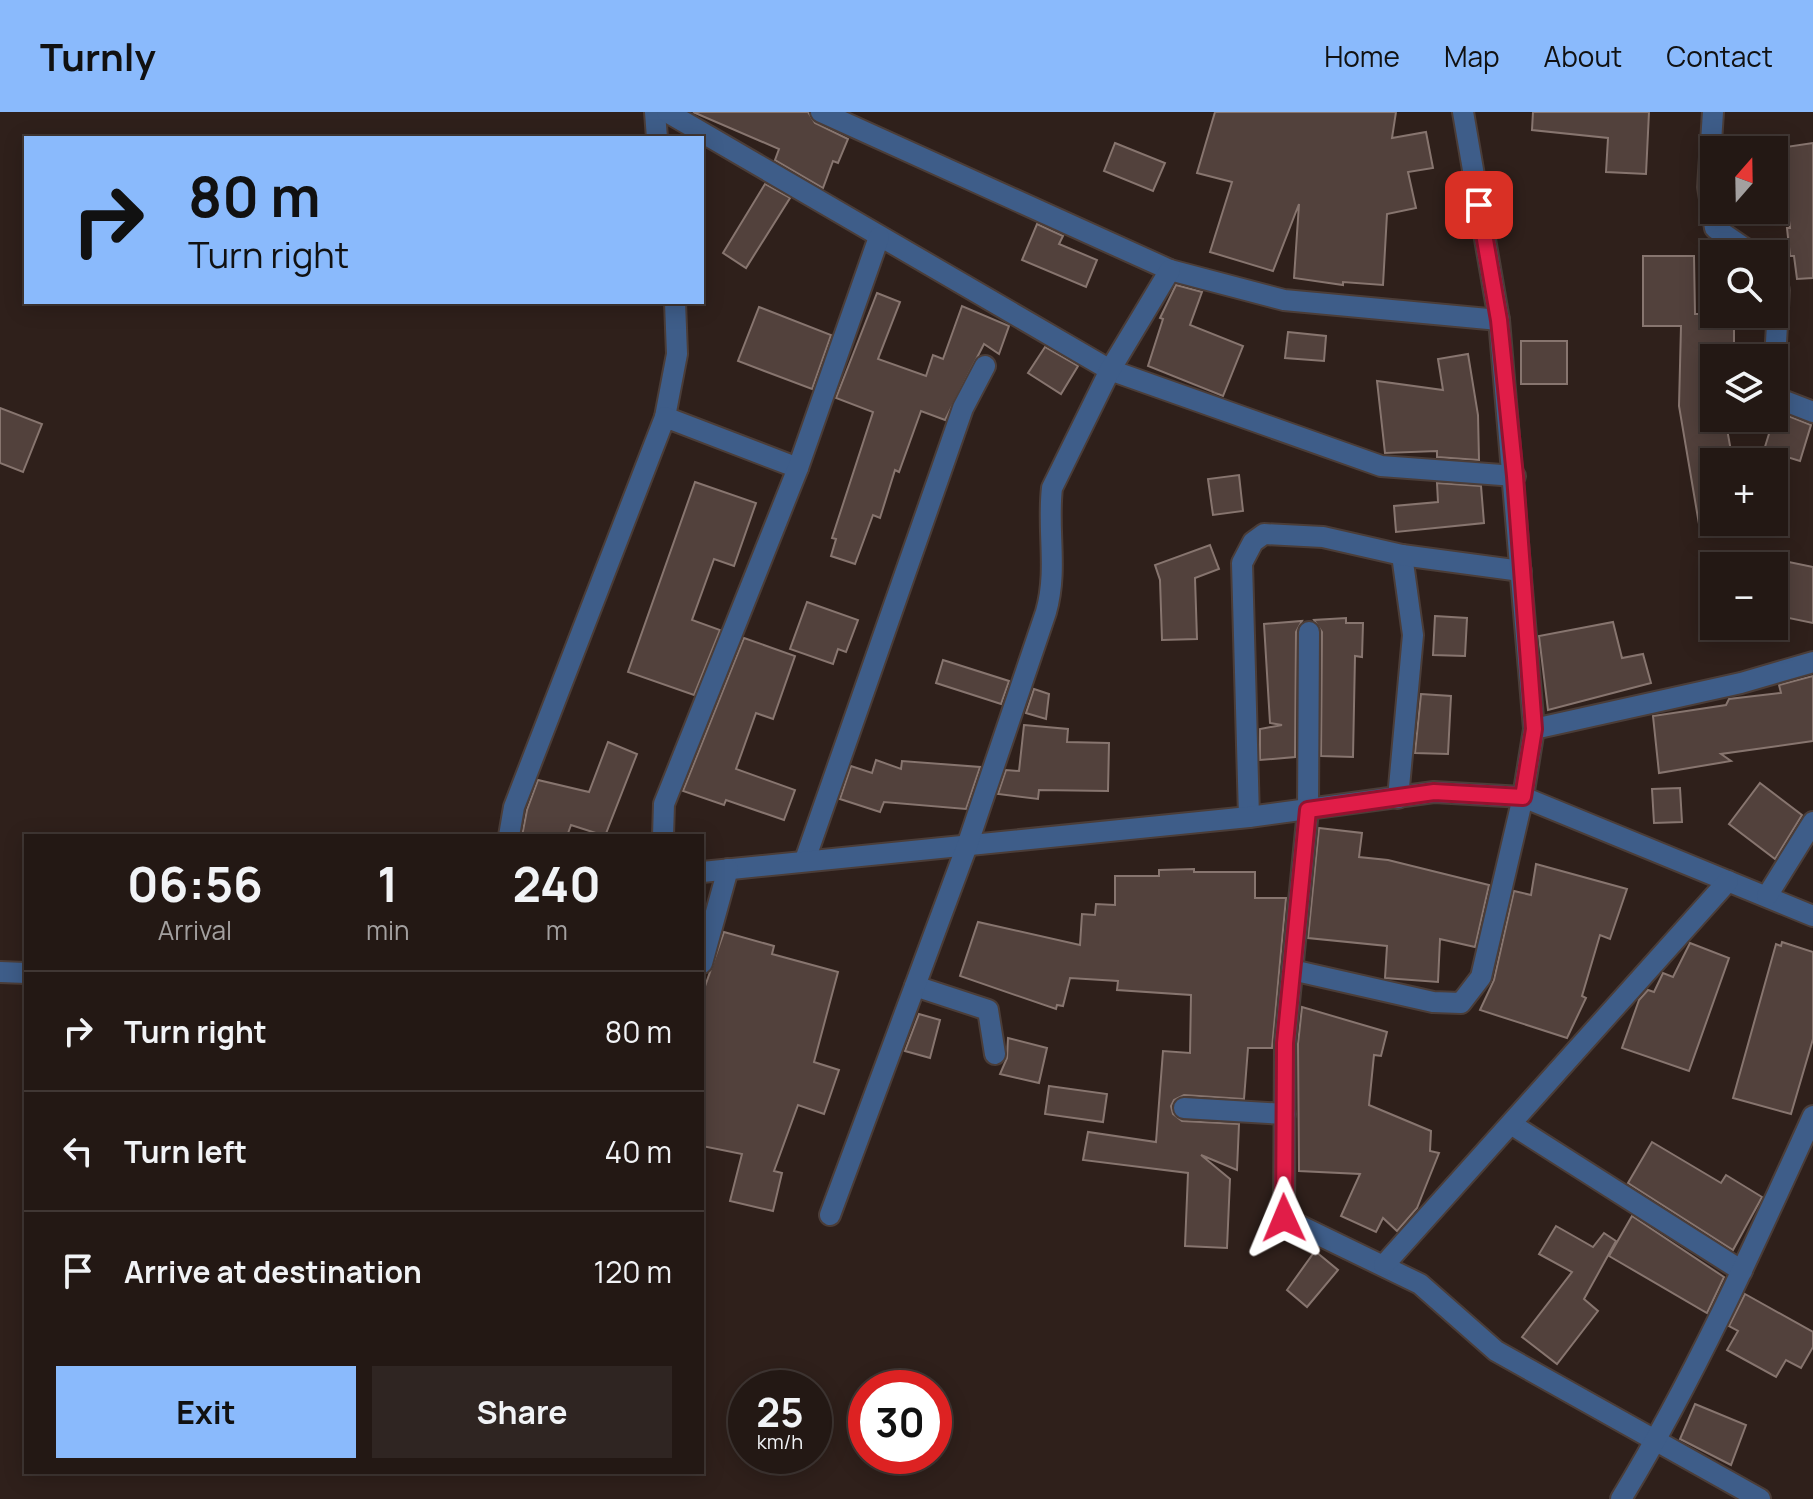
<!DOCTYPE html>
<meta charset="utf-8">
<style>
:root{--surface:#231814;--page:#2f2522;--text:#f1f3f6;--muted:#a3a0a0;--line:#403734;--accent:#8abafc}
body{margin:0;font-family:Manrope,sans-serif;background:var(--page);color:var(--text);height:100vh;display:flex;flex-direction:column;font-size:30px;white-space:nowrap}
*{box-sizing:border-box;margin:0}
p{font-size:26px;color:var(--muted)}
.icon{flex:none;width:44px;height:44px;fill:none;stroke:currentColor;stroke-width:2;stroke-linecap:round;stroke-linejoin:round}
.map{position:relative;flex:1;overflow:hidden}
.panel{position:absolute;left:24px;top:722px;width:680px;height:640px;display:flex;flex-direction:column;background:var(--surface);border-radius:0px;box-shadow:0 4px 20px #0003,0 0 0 2px var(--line)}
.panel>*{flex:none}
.top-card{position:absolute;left:24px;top:24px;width:680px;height:168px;border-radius:0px;box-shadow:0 4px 20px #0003,0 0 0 2px var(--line);background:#8abafc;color:#111;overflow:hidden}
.needle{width:52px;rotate:20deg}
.fabs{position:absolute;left:1700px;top:24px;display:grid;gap:16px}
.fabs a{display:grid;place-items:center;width:88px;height:88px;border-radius:0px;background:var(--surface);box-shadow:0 4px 20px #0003,0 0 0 2px var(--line);font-size:40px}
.speed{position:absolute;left:728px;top:1258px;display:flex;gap:16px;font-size:40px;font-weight:700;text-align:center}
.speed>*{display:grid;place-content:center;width:104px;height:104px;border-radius:50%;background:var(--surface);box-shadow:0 4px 20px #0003,0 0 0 2px var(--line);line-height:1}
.speed small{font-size:20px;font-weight:400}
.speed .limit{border:12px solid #d22;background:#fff;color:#111}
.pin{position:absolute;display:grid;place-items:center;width:68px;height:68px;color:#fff;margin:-34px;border-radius:16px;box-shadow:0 4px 12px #0006}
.me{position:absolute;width:88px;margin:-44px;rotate:359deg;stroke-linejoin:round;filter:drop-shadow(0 0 6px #0008)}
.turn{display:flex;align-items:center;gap:28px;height:168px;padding:0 32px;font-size:36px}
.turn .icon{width:104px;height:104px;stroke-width:2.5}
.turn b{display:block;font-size:56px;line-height:68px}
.eta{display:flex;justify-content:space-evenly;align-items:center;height:136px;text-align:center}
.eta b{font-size:48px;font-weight:700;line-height:56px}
.action{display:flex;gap:16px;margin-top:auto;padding:16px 32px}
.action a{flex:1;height:92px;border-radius:0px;background:var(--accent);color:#111;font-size:32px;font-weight:700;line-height:92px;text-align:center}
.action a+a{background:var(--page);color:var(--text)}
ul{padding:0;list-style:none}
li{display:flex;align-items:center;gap:24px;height:120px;padding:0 32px;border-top:2px solid var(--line)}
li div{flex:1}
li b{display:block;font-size:30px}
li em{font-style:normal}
header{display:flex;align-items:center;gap:48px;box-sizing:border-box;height:112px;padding:0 40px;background:var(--accent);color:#111}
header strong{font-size:38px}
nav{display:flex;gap:44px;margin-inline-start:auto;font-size:28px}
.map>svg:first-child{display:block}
.building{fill:#52413c;stroke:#87756f;stroke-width:2}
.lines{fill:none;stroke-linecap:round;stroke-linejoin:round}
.street-casing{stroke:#4b3d38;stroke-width:24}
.street{stroke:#3e5d89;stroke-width:20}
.route-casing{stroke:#92132f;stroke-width:20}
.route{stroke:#e11d48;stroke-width:14}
</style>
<header>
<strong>Turnly</strong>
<nav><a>Home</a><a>Map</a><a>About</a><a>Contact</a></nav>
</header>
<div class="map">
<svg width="1813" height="1387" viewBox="0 0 1813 1387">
<rect width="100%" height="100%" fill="#2f201b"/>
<g class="building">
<polygon points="693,0 808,0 815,11 848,27 838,51 833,49 823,76 775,48 779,37"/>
<polygon points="1215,0 1396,0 1392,26 1426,20 1433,56 1408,60 1416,96 1387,102 1383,173 1343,170 1343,173 1294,166 1299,92 1273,159 1210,140 1232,70 1197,61"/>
<polygon points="1533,0 1649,0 1646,62 1606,60 1608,26 1532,18"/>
<polygon points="1115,31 1165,51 1153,79 1104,59"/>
<polygon points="1813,31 1813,166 1797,167 1794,144 1790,144 1787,116 1790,116 1779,36"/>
<polygon points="765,72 790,86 746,156 723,141"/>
<polygon points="1037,112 1063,124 1059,132 1097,148 1086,175 1022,148"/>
<polygon points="1643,144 1694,144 1695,202 1734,202 1734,246 1714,246 1714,306 1725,306 1733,350 1714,350 1714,417 1700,418 1679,294 1681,214 1643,214"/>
<polygon points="1176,173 1202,180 1190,213 1243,234 1223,284 1148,254 1163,207 1160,206"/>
<polygon points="877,181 900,190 878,247 926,264 933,243 943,247 962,194 1009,214 999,242 984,232 945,308 921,299 899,360 895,358 880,406 873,403 855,452 831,444 836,427 832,426 873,300 836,286"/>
<polygon points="759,195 831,223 812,277 738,249"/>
<polygon points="1288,220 1326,224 1324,249 1285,246"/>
<rect x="1521" y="229" width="46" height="43"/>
<polygon points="1045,235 1078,254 1061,282 1028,261"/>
<polygon points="1468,242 1478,303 1479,348 1437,345 1437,339 1385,341 1377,269 1443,278 1438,247"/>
<polygon points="0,296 42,312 23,360 0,351"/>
<polygon points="1776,299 1811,313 1800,349 1764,338"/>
<polygon points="1239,363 1243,399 1213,403 1208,367"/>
<polygon points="695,370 756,391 734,454 714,447 692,508 720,518 694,583 628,560"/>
<polygon points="1437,371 1481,374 1484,411 1396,420 1394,394 1438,390"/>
<polygon points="1210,433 1219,457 1195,466 1197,527 1162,528 1160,468 1155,453"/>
<polygon points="1774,447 1813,455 1813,511 1774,503"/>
<polygon points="807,490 858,508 846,540 838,537 833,552 790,537"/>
<polygon points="1435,504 1467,506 1465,544 1433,543"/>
<polygon points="1346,506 1346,511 1363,511 1362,545 1355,544 1353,645 1321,644 1322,520 1314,508"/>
<polygon points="1302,509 1296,520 1295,645 1260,648 1260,617 1282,613 1270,611 1264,512"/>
<polygon points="1613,510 1622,546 1643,542 1651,571 1548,598 1539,524"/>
<polygon points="744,526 795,544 773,607 756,601 736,657 795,678 784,708 726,688 724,693 683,679"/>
<polygon points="943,548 1009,569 1001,592 936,571"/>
<polygon points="1813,564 1813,629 1721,642 1731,649 1659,661 1653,604 1726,593 1729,587 1781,581 1779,573"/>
<polygon points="1034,577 1049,582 1046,607 1026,601"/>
<polygon points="1421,582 1451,584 1448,642 1415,641"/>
<polygon points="1024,613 1068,617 1067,630 1109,631 1108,679 1039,678 1038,687 998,682 1006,658 1019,659"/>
<polygon points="608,630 637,642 605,724 571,713 567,724 522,724 527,698 538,668 589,680"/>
<polygon points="876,648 901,657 902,649 980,655 966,697 884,690 880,700 840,687 851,654 872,661"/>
<polygon points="1760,671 1802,703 1775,747 1729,712"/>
<polygon points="1680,676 1682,710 1654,711 1652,677"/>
<polygon points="1319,716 1362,721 1359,745 1388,748 1489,773 1475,835 1440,827 1438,870 1385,866 1387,834 1308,826"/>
<polygon points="1536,752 1627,777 1610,827 1600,823 1582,884 1586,886 1567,926 1480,898 1494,868 1514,779 1531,783"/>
<polygon points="1194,757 1194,760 1255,760 1255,786 1286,786 1272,936 1248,936 1244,987 1184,983 1174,988 1171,994 1173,1002 1182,1009 1239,1012 1237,1058 1201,1043 1230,1067 1227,1136 1185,1134 1188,1061 1083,1048 1088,1020 1156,1030 1163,939 1190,941 1191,883 1117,878 1118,869 1070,866 1063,894 1057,893 1056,897 960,864 978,810 1080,833 1082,802 1095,803 1096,792 1115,793 1115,764 1159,764 1159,758"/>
<polygon points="724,820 774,834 772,842 838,860 814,950 839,958 824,1002 798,993 774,1059 782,1061 773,1099 730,1089 742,1042 702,1034 702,883"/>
<polygon points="1782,830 1813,840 1813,927 1791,1002 1733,986 1776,832 1781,834"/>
<polygon points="1690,831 1729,846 1689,959 1622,936 1639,888 1648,878 1654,880 1663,861 1673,865"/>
<polygon points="1302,895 1387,920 1381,944 1374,943 1369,993 1431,1019 1430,1039 1439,1041 1417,1096 1397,1119 1383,1106 1376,1120 1341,1104 1360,1062 1299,1059 1298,932"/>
<polygon points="919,902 940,908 930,946 905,939"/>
<polygon points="1008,926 1047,936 1039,971 1000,962 1007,946"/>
<polygon points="1049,974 1107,982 1103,1010 1045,1002"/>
<polygon points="1652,1030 1721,1071 1726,1063 1762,1085 1733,1138 1628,1071"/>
<polygon points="1632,1104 1724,1165 1707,1201 1609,1144"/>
<polygon points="1556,1114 1593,1135 1604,1121 1616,1129 1584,1187 1598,1199 1557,1252 1522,1225 1572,1160 1539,1142"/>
<polygon points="1315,1139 1338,1158 1307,1195 1287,1178"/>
<polygon points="1745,1182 1813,1220 1813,1235 1801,1256 1786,1248 1776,1265 1727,1238 1738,1219 1729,1214"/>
<polygon points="1695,1292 1746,1313 1731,1353 1680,1327"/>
</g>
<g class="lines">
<defs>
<g id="street">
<polyline points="655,0 657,26"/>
<polyline points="667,0 1110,258 1381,354 1515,364"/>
<polyline points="821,0 1170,158 1284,188 1499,208"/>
<polyline points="1713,0 1708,75 1715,116 1753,142"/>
<polyline points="1774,167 1779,178 1774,265"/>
<polyline points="1774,275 1777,286 1813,300"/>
<polyline points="665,305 677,242 675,190"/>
<polyline points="1309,520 1308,698 1285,931 1284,1106 1420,1172 1496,1239 1760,1387"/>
<polyline points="1534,617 1741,571 1813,550"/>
<polyline points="1398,686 1413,523 1402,443"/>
<polyline points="1249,705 1242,451 1253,430 1264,422 1323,425 1402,443 1521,459"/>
<polyline points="509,724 514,695 665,305 798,356"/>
<polyline points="663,724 664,692 798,356 879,125"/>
<polyline points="805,748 963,296 985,254"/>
<polyline points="702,760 1249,705 1434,680 1523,685 1813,804"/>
<polyline points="1767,784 1813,710"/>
<polyline points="702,851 728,757"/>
<polyline points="1292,858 1433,890 1461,891 1481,865 1523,685 1534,617 1499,208 1463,0"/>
<polyline points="0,860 26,861"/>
<polyline points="915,874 988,898 995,942"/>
<polyline points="1184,996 1285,1002"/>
<polyline points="1511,1012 1742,1159"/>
<path d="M830,1103l138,-372 78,-231c12,-42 1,-82 6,-124l58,-118 60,-100"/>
<polyline points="1384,1153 1728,769"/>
<path d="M1621,1387c74,-122 133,-253 192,-383"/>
</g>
</defs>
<use href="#street" class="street-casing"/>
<use href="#street" class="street"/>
</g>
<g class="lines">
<defs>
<polyline id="route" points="1284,1106 1285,931 1308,698 1434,680 1523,685 1534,617 1515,364 1499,208 1479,93"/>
</defs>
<use href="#route" class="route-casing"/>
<use href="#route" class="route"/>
</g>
</svg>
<div class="fabs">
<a><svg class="needle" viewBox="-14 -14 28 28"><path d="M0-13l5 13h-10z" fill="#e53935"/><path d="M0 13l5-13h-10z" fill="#a3a0a0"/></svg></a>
<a><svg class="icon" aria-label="search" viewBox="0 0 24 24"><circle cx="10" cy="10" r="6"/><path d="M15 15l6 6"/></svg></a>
<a><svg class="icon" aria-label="layers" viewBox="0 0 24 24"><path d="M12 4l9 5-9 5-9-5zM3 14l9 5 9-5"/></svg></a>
<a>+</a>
<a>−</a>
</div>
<div class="speed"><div>25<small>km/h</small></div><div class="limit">30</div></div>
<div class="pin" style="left:1479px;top:93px;background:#d93025"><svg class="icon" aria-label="arrive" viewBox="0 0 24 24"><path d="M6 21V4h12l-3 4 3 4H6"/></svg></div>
<svg class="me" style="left:1284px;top:1106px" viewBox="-20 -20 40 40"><path d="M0-17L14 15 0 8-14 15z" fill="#e11d48" stroke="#fff" stroke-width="4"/></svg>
<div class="top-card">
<div class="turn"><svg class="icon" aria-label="right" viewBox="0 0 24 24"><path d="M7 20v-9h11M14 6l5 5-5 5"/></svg><div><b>80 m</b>Turn right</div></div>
</div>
<section class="panel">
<div class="eta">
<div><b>06:56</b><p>Arrival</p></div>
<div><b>1</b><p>min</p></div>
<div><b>240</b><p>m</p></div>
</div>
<ul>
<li><svg class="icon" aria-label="right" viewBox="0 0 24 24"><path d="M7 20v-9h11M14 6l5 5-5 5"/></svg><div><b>Turn right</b></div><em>80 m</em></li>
<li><svg class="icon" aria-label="left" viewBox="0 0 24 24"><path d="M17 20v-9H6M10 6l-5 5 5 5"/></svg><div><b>Turn left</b></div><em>40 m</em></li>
<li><svg class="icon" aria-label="arrive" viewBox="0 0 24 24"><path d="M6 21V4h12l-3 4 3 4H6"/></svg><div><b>Arrive at destination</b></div><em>120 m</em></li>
</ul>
<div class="action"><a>Exit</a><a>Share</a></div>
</section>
</div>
